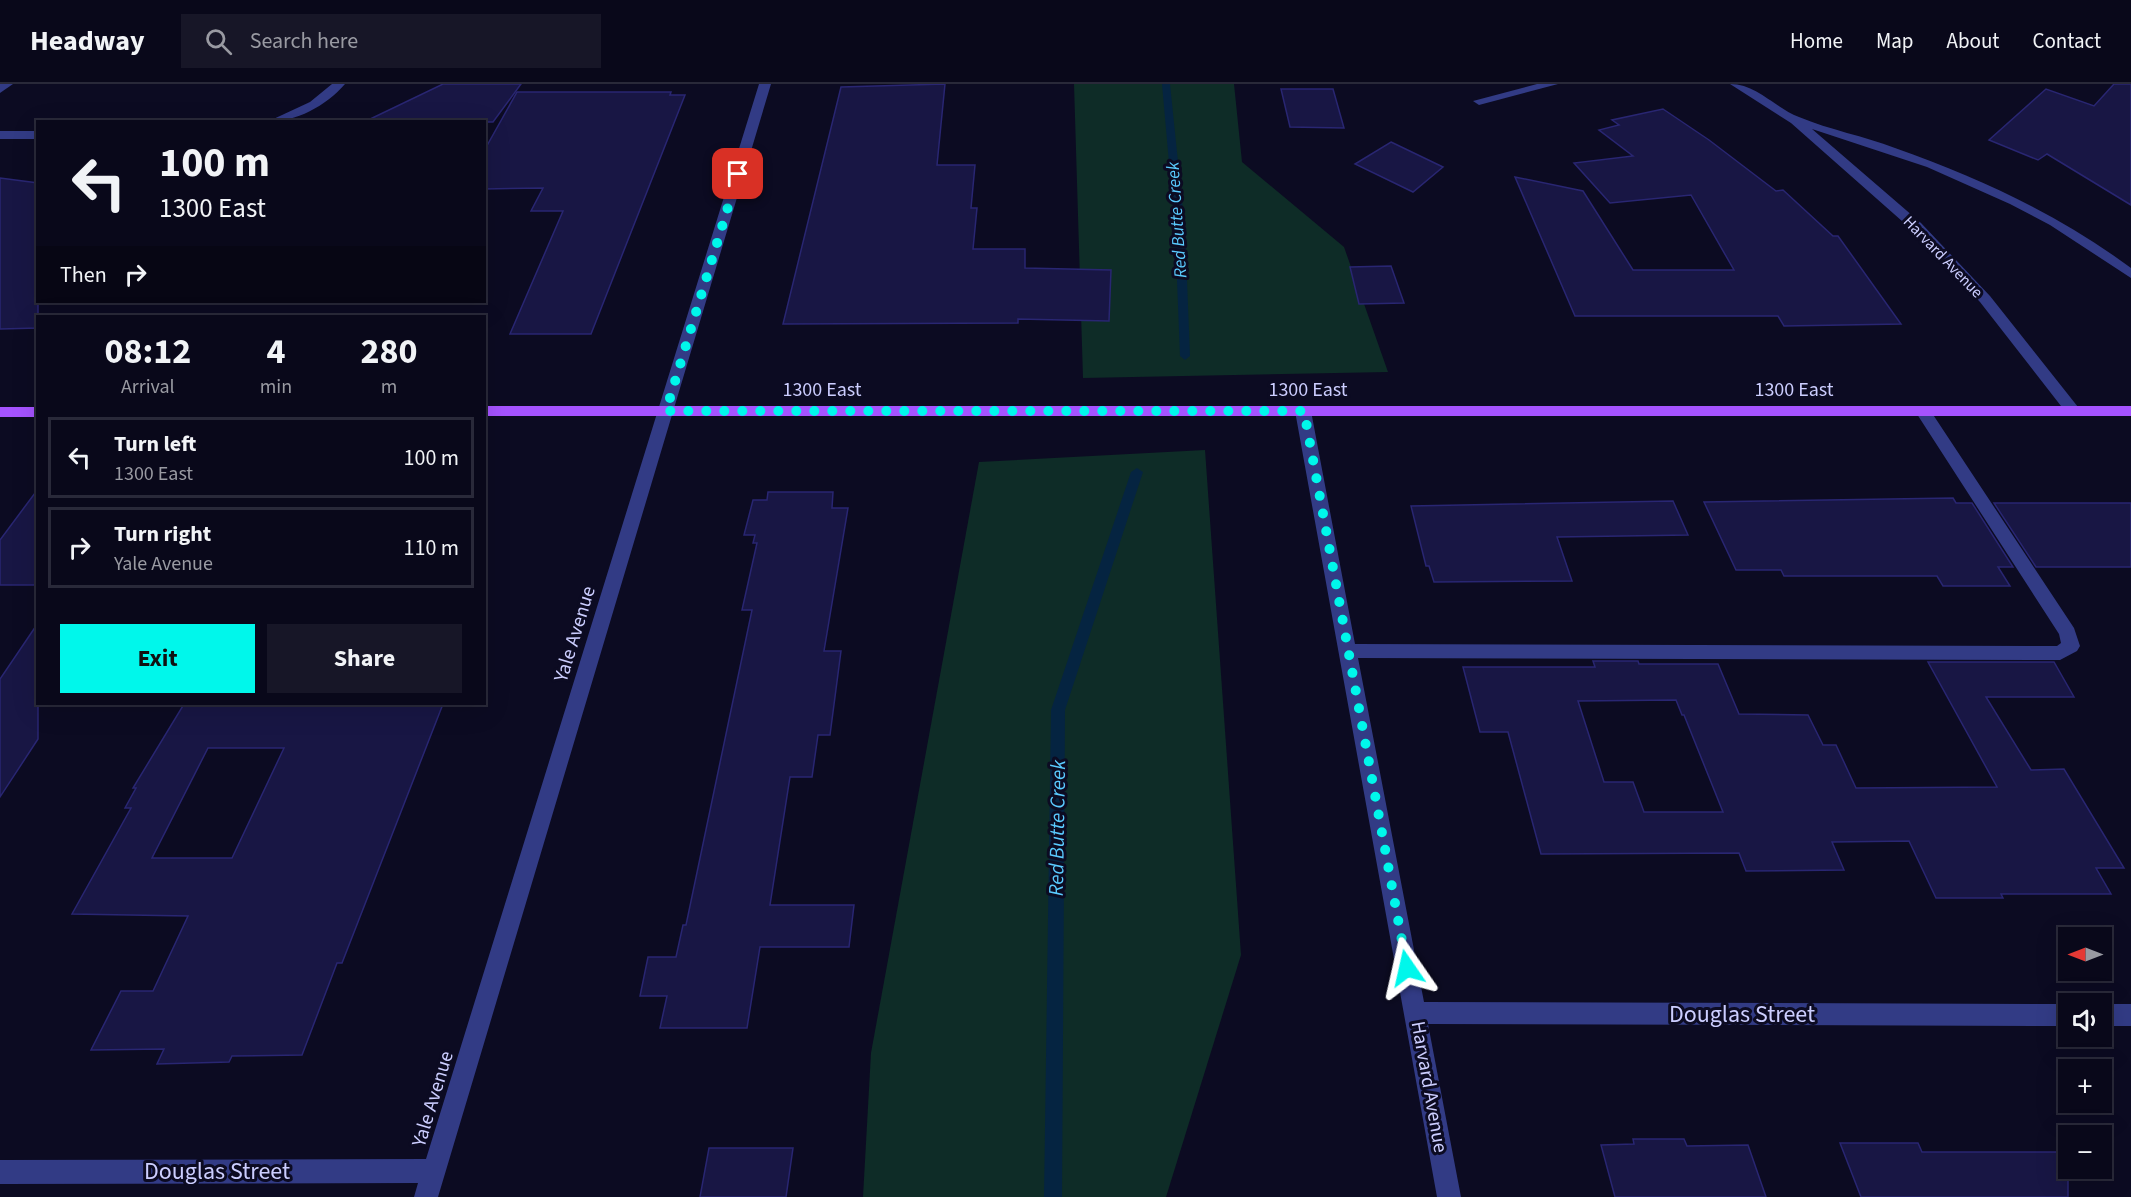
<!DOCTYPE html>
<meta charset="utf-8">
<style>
:root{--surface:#09081a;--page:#171627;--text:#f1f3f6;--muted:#999aa2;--line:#292939;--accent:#00f7eb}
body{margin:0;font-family:"Source Sans 3",sans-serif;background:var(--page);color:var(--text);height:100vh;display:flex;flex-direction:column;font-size:22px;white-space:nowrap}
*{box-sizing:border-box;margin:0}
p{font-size:20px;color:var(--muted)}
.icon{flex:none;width:33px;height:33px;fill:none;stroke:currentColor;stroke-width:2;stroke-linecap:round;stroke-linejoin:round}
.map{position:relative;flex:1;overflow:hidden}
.side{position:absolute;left:36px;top:231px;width:450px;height:390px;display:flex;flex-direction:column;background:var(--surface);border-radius:0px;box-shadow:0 6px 24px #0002,0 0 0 2px var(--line)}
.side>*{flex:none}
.guide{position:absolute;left:36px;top:36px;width:450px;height:183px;border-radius:0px;box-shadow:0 6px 24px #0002,0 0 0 2px var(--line);background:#09081a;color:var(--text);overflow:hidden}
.needle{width:39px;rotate:270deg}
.buttons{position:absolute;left:2058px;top:843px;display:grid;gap:12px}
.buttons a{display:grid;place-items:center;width:54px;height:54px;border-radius:0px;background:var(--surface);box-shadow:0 6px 24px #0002,0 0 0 2px var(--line);font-size:30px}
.pin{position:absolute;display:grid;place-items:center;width:51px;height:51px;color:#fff;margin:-26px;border-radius:12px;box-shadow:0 3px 9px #0006}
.me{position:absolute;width:66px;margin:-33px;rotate:349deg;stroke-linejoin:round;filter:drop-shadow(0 0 4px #0008)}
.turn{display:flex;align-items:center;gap:21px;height:126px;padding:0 24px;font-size:27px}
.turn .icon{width:78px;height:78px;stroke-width:2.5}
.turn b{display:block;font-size:42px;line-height:51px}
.then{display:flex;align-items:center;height:57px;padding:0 24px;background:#0003;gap:12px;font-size:22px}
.eta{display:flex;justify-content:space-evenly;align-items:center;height:102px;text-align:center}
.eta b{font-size:36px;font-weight:700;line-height:42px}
.action{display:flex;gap:12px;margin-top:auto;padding:12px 24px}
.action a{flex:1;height:69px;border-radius:0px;background:var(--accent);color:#111;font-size:24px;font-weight:700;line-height:69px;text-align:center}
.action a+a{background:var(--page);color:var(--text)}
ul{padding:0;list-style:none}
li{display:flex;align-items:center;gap:18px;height:81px;margin:0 12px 9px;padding:0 12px;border:3px solid var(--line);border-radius:0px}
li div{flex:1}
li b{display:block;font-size:22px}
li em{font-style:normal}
header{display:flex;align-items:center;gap:36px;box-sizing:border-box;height:84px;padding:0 30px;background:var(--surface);border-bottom:2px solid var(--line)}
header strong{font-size:28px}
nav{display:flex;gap:33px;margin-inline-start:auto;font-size:21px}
.search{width:420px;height:54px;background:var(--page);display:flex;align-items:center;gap:15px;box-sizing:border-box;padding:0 21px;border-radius:0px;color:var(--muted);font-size:22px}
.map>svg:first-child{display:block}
.green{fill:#0e2c27}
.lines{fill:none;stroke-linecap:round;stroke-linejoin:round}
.stream{fill:#052441;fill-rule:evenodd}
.building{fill:#181644;stroke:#292672;stroke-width:1.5;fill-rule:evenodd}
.minor{fill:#323b85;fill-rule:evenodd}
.major{fill:#a553ff;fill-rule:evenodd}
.route{stroke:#00f7eb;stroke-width:10;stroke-dasharray:0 18}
.labels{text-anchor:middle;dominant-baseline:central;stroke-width:6;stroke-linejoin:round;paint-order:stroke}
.far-street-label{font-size:16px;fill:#ccceff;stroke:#0c0b22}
.far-water-label{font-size:18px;font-style:italic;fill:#5acbff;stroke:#0c0b22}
.street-label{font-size:20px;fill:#ccceff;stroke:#0c0b22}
.water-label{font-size:21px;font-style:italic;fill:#5acbff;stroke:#0c0b22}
.near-street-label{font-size:24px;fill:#ccceff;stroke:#0c0b22}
</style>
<header>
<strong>Headway</strong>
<div class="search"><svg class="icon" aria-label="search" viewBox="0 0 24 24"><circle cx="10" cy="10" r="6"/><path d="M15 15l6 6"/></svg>Search here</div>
<nav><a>Home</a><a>Map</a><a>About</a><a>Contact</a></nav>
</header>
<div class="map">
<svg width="2131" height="1113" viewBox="0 0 2131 1113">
<rect width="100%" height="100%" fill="#0c0b22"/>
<g class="green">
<polygon points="1074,0 1234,0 1242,78 1344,163 1388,288 1083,294"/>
<polygon points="1205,366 1241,871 1166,1113 863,1113 871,969 979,378"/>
</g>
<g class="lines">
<g class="stream">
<polygon points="1162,0 1170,0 1185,146 1190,272 1185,276 1180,272 1175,146"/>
<polygon points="1137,384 1143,388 1065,626 1062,1113 1044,1113 1051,626 1131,388"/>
</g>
</g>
<g class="building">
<polygon points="443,0 521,0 493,38 364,38"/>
<polygon points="945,0 937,81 975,81 971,124 977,124 973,165 1025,165 1025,184 1111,186 1109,237 1018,235 1018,239 783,240 841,3"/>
<polygon points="2114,0 2131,0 2131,121 2047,70 2038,76 1989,56 2046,5 2094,22"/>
<polygon points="1281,5 1333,5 1344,44 1290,43"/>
<polygon points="517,8 671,8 670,11 685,11 591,250 510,250 563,127 531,127 543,104 484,105 484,67"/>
<polygon points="1663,25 1709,56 1776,107 1783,106 1833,152 1838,152 1901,240 1784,242 1778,232 1575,232 1515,93 1583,107 1633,186 1734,186 1691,111 1610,119 1574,79 1633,72 1599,46 1619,41 1612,36"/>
<polygon points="1391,58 1443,83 1413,108 1355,80"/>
<polygon points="0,94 38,99 38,244 0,245"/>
<polygon points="1391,182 1404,219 1359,220 1350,183"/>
<polygon points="38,405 38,501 0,501 0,456"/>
<polygon points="768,408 833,408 832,424 848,424 824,567 841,567 830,651 818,651 812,693 790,693 770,821 854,821 849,863 760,863 747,944 660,944 667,912 640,912 648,873 676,873 683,841 686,841 752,526 742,526 757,459 753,459 755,451 744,451 753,416 767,416"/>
<polygon points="1953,414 1956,419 1972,419 2013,483 1998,483 2010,502 1943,502 1937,492 1784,492 1781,486 1736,486 1704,418"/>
<polygon points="1673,417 1688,451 1557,453 1572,497 1434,498 1429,482 1426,482 1411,422"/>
<polygon points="1994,419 2131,419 2131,483 2036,483"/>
<polygon points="38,539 38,655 0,713 0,595"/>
<path d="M1593,577h45l1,3h79l21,50 69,1 15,30h13l20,43 141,-1 -69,-125h126l20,35h-88l45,73 33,-1 60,99h-28l15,26h-110l2,4h-67l-27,-57 -77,1 12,28 -98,1 -7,-18 -198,1 -33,-122h-28l-17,-65h132zM1676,616l6,15h2l39,97h-79l-11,-30h-29l-26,-81z"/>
<path d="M184,620h259l-101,259h-5l-35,92 -70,1 -3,6 -72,2 7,-15 -73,1 30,-59h32l35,-75 -116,-2 59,-106h-6l11,-20h-3zM208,664h76l-52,110h-80z"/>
<polygon points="1633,1055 1684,1055 1687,1062 1748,1061 1766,1113 1615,1113 1601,1061 1634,1060"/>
<polygon points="1840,1059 1918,1059 1922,1068 2068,1068 2068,1113 1861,1113"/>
<polygon points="709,1064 793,1064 786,1113 700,1113"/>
</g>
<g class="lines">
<g class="minor">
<polygon points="0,0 13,0 0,9"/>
<path d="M332,0h13c-19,22 -49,38 -78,38l43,-20z"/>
<polygon points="759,0 771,0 438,1113 414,1113 418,1099 0,1100 0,1076 426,1075"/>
<polygon points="1537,0 1558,0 1479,21 1473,17"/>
<path d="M1730,0c27,0 45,24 69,33 31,13 65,19 96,31 85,30 163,66 236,120v10l-81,-53 -40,-21 -83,-37 -115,-38 109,94 69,73 88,111 3,4 -3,4h-10l-88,-113 -69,-73 -120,-106z"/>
<rect x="0" y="47" width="38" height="8"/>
<polygon points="1303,322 1311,327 1355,560 2057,562 2061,559 2059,550 1915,327 1918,323 1928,323 2074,544 2080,562 2077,567 2060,576 1358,574 1424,918 2068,920 2068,942 1428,940 1461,1113 1437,1113 1295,327"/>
<rect x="2102" y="920" width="29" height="22"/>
</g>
<g class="major">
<rect x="484" y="322" width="1647" height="10"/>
<rect x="0" y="323" width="38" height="10"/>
</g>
</g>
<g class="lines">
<polyline class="route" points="738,90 666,327 1304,327 1407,884"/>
</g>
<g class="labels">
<g class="far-street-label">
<text transform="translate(1943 173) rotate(46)">Harvard Avenue</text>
</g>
<g class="far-water-label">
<text transform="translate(1177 136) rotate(-94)">Red Butte Creek</text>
</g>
<g class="street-label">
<text x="822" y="306">1300 East</text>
<text x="1308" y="306">1300 East</text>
<text x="1794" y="306">1300 East</text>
<text transform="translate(575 550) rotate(-73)">Yale Avenue</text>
<text transform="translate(1429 1003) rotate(80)">Harvard Avenue</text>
<text transform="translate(433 1015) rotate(-73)">Yale Avenue</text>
</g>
<g class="water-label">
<text transform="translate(1057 744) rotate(-89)">Red Butte Creek</text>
</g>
<g class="near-street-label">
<text x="1742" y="930">Douglas Street</text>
<text x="217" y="1087">Douglas Street</text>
</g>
</g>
</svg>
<div class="buttons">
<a><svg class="needle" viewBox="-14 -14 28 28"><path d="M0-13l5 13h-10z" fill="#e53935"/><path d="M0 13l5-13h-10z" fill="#999aa2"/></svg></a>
<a><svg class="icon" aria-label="sound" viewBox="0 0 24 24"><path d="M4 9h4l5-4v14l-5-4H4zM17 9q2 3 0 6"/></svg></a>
<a>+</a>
<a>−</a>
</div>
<div class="pin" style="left:738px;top:90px;background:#d93025"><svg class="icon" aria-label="arrive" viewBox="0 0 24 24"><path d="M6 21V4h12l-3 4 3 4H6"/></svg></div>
<svg class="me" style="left:1407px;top:884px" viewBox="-20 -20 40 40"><path d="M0-17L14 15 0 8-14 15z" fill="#00f7eb" stroke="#fff" stroke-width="4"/></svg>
<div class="guide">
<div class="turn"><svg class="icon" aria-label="left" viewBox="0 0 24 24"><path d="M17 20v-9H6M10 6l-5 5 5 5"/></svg><div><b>100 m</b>1300 East</div></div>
<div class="then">Then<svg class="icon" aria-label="right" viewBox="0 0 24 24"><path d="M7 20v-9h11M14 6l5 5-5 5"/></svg></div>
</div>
<section class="side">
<div class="eta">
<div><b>08:12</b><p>Arrival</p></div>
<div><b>4</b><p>min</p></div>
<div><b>280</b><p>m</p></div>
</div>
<ul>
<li><svg class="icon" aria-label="left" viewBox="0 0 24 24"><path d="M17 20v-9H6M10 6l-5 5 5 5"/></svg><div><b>Turn left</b><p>1300 East</p></div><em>100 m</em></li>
<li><svg class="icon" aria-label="right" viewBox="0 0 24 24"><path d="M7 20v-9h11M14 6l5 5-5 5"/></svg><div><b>Turn right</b><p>Yale Avenue</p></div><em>110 m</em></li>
</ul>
<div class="action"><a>Exit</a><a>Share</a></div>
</section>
</div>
